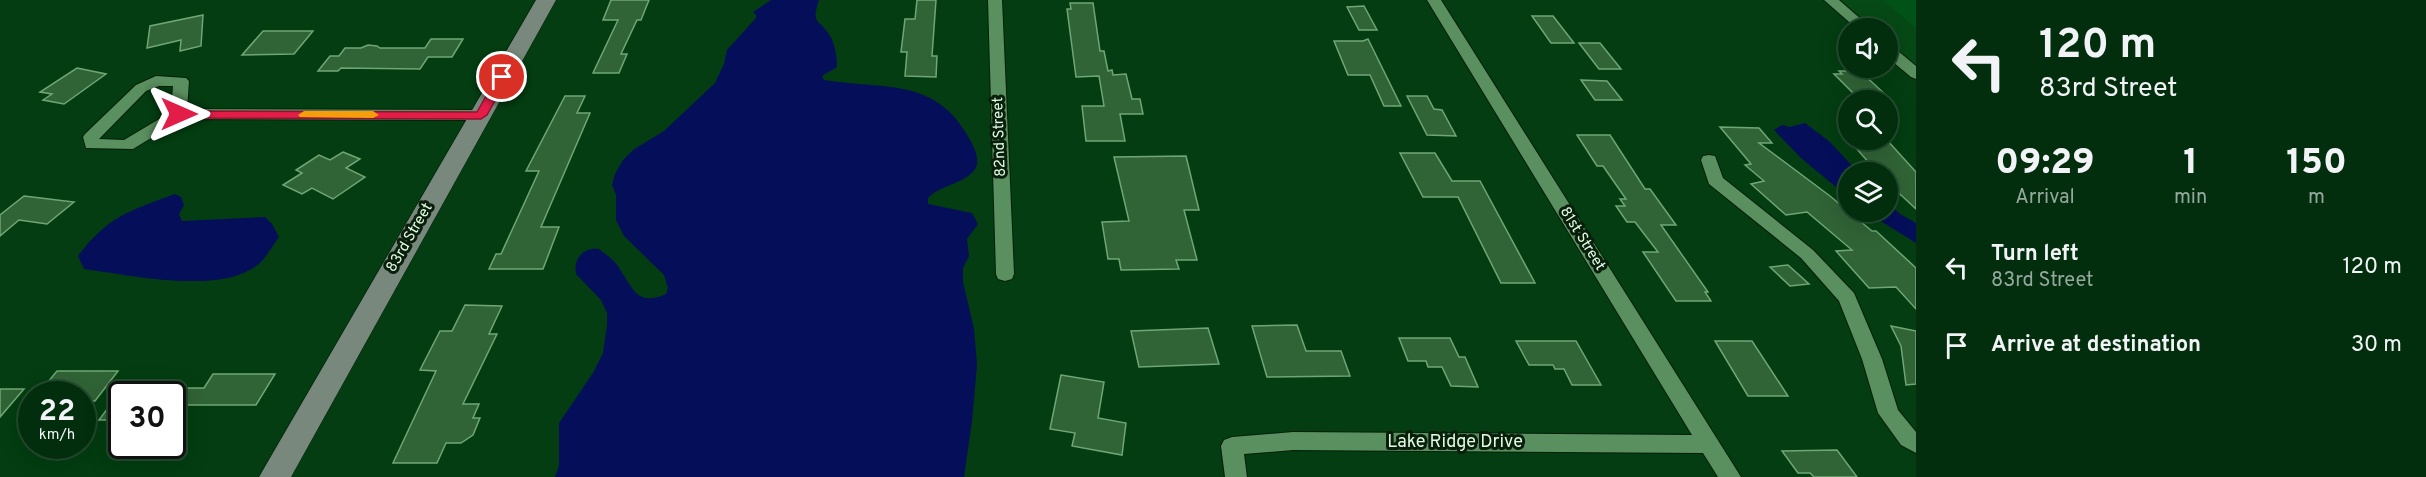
<!DOCTYPE html>
<style>
:root{--surface:#022e0d;--page:#103a1b;--text:#f1f3f6;--muted:#96a89d;--line:#234a2e}
body{margin:0;font-family:Overpass,sans-serif;background:var(--page);color:var(--text);height:100vh;display:flex;flex-direction:column;font-size:22px;white-space:nowrap}
*{box-sizing:border-box;margin:0}
p{font-size:20px;color:var(--muted)}
.icon{flex:none;width:33px;height:33px;fill:none;stroke:currentColor;stroke-width:2;stroke-linecap:round;stroke-linejoin:round}
.map{position:relative;flex:1;overflow:hidden}
.panel{display:flex;flex-direction:column;background:var(--surface);width:510px}
.panel>*{flex:none}
.hud{background:#022e0d;color:var(--text);overflow:hidden}
.buttons{position:absolute;left:1838px;top:18px;display:grid;gap:12px}
.buttons a{display:grid;place-items:center;width:60px;height:60px;border-radius:50%;background:var(--surface);box-shadow:0 6px 24px #0002,0 0 0 2px var(--line);font-size:30px}
.speed{position:absolute;left:18px;top:381px;display:flex;gap:12px;font-size:30px;font-weight:700;text-align:center}
.speed>*{display:grid;place-content:center;width:78px;height:78px;border-radius:50%;background:var(--surface);box-shadow:0 6px 24px #0002,0 0 0 2px var(--line);line-height:1}
.speed small{font-size:15px;font-weight:400}
.speed .limit{border:3px solid #111;border-radius:9px;background:#fff;color:#111}
.pin{position:absolute;display:grid;place-items:center;width:51px;height:51px;color:#fff;margin:-26px;border:3px solid #fff;border-radius:50%;box-shadow:0 2px 6px #0007}
.me{position:absolute;width:66px;margin:-33px;rotate:90deg;stroke-linejoin:round;filter:drop-shadow(0 0 4px #0008)}
.turn{display:flex;align-items:center;gap:21px;height:126px;padding:0 24px;font-size:27px}
.turn .icon{width:78px;height:78px;stroke-width:2.5}
.turn b{display:block;font-size:42px;line-height:51px}
.eta{display:flex;justify-content:space-evenly;align-items:center;height:102px;text-align:center}
.eta b{font-size:36px;font-weight:800;line-height:42px}
ul{padding:0;list-style:none}
li{display:flex;align-items:center;gap:18px;height:78px;padding:0 24px}
li div{flex:1}
li b{display:block;font-size:22px}
li em{font-style:normal}
main{display:flex;flex:1;min-height:0}
.map>svg:first-child{display:block}
.built{fill:#064816}
.green{fill:#005217}
.water{fill:#050e59}
.building{fill:#306336;stroke:#70a675;stroke-width:1.5}
.lines{fill:none;stroke-linecap:round;stroke-linejoin:round}
.street-casing{stroke:#052009;stroke-width:2}
.secondary-casing{stroke:#052009;stroke-width:1}
.street{fill:#5a8f5f;fill-rule:evenodd}
.secondary{fill:#78887c;fill-rule:evenodd}
.route{fill:#e11d48;stroke:#92132f;stroke-width:1.5}
.slow{fill:#f59e0b}
.labels{text-anchor:middle;dominant-baseline:central;stroke-width:6;stroke-linejoin:round;paint-order:stroke}
.street-label{font-size:15px;fill:#dffbe0;stroke:#091f0c}
.near-street-label{font-size:18px;fill:#dffbe0;stroke:#091f0c}
</style>
<main>
<div class="map">
<svg width="1916" height="477" viewBox="0 0 1916 477">
<rect width="100%" height="100%" fill="#033d11"/>
<polygon class="built" points="1831,0 1916,0 1916,74 1887,49 1887,28 1864,28"/>
<polygon class="green" points="1883,0 1916,0 1916,28"/>
<g class="water">
<path d="M771,0h48c-8,24 -1,18 10,34 6,10 8,22 8,33l-15,9 2,4c58,10 111,-4 145,58 5,9 12,22 6,31 -10,15 -35,16 -47,29v6l44,9 6,11 -11,15 2,17 -6,12v14l11,47 3,36 -5,56 -8,56h-409l4,-11v-43l34,-50 10,-20 4,-28v-12l-6,-13 -25,-26c-3,-16 8,-27 23,-25 6,5 14,10 18,16 15,20 18,43 49,29l2,-6 -4,-13 -40,-39 -8,-16v-25l-4,-10 3,-11 8,-14 10,-10 31,-19 51,-48 9,-19 3,-14 29,-32v-3l-3,-3z"/>
<polygon points="1805,123 1830,142 1858,172 1848,172 1848,197 1801,158 1774,130 1782,125 1790,127"/>
<path d="M175,194l6,3 3,8 -5,9 3,7 83,-4 7,7 7,13c-6,8 -12,19 -19,26 -37,33 -131,12 -176,6l-6,-13c31,-41 52,-45 97,-62z"/>
<polygon points="1887,202 1900,214 1916,223 1916,243 1866,212 1887,212"/>
</g>
<g class="building">
<polygon points="611,0 649,0 641,20 637,20 621,54 627,54 619,73 593,73 618,20 603,20"/>
<polygon points="917,0 936,0 932,56 937,56 936,77 905,76 907,52 901,52 905,19 915,19"/>
<polygon points="1070,3 1093,3 1100,51 1104,51 1108,71 1112,70 1113,75 1126,74 1132,99 1140,99 1143,114 1120,114 1125,141 1086,141 1082,106 1104,106 1099,76 1076,77 1067,9 1071,9"/>
<polygon points="1364,6 1377,30 1359,30 1347,7"/>
<polygon points="203,15 201,46 180,51 181,40 147,48 150,26"/>
<polygon points="1532,16 1553,16 1574,43 1551,43"/>
<polygon points="263,31 313,31 294,54 242,55"/>
<polygon points="431,39 463,39 452,57 428,57 420,69 341,68 338,71 318,71 330,56 339,56 345,48 361,48 368,45 377,46 380,48 425,48"/>
<polygon points="1368,39 1401,106 1384,106 1370,75 1348,75 1334,41 1363,41"/>
<polygon points="1579,43 1600,43 1621,69 1599,69"/>
<polygon points="77,68 106,74 64,104 43,100 52,94 40,92"/>
<polygon points="1839,71 1860,71 1890,99 1859,99 1834,74 1842,74"/>
<polygon points="1581,80 1607,81 1622,100 1595,100"/>
<polygon points="565,96 585,96 577,113 590,113 541,227 559,227 543,269 489,269 496,254 501,254 539,171 526,171"/>
<polygon points="1407,96 1427,96 1434,109 1442,110 1456,136 1427,135"/>
<polygon points="1720,127 1759,128 1772,143 1759,143 1830,196 1872,231 1876,231 1916,268 1916,309 1896,287 1869,288 1836,251 1852,250 1807,212 1786,215 1751,184 1764,181 1745,165 1751,164"/>
<polygon points="1577,135 1610,135 1645,189 1650,189 1676,225 1661,225 1708,292 1705,292 1711,301 1676,301 1643,252 1658,252 1635,222 1627,222 1616,206 1625,206 1620,199 1626,199 1603,166 1597,166"/>
<polygon points="1849,140 1887,140 1916,172 1916,209 1887,182 1887,172 1877,172"/>
<polygon points="343,152 360,159 346,168 365,177 333,199 312,188 302,194 283,185 302,173 296,170 319,155 330,160"/>
<polygon points="1400,153 1435,153 1452,181 1480,181 1535,283 1501,283 1458,197 1423,197"/>
<polygon points="1186,156 1199,210 1184,210 1197,260 1176,260 1179,269 1121,270 1119,259 1108,259 1102,222 1129,221 1114,157"/>
<polygon points="24,196 74,202 47,224 19,220 0,236 0,215"/>
<polygon points="1788,265 1809,284 1790,286 1770,267"/>
<polygon points="465,305 502,306 489,334 497,334 463,404 479,404 473,418 480,418 473,435 461,443 446,443 437,463 393,463 436,371 420,370 440,331 452,331"/>
<polygon points="1297,325 1306,351 1341,351 1350,376 1267,377 1252,326"/>
<polygon points="1891,326 1916,331 1916,384 1906,385 1901,346"/>
<polygon points="1208,328 1219,364 1139,367 1131,331"/>
<polygon points="1399,338 1450,338 1459,357 1465,357 1478,387 1451,386 1442,367 1428,367 1426,361 1408,361"/>
<polygon points="1516,341 1576,341 1601,385 1572,385 1564,369 1555,369 1553,365 1529,365"/>
<polygon points="1715,341 1752,341 1788,396 1748,396"/>
<polygon points="57,371 118,371 95,401 82,401 82,394 38,394"/>
<polygon points="213,374 275,374 256,405 172,405 172,388 204,388"/>
<polygon points="1061,375 1104,382 1098,418 1126,423 1122,455 1072,446 1075,433 1050,429"/>
<polygon points="0,389 24,389 0,417"/>
<polygon points="122,389 122,420 99,420"/>
<polygon points="1837,450 1857,477 1814,477 1810,473 1798,473 1782,451"/>
</g>
<g class="lines">
<defs>
<g id="street">
<polygon points="988,0 1002,0 1014,274 1012,279 1005,281 998,279 996,274"/>
<polygon points="1427,0 1441,0 1741,477 1718,477 1703,453 1293,450 1244,454 1247,477 1225,477 1221,446 1224,440 1232,437 1293,432 1692,435"/>
<polygon points="1824,0 1839,0 1871,28 1856,28"/>
<polygon points="1887,45 1892,46 1916,66 1916,79 1911,77 1887,57"/>
<path d="M156,76l30,2 3,3 -2,28 294,1 8,5 -8,5 -299,-1 -49,30 -47,-1 -3,-11 2,-3 51,-49zM159,86h14l-2,26 -47,28 -25,-1 47,-48z"/>
<polygon points="1709,155 1715,156 1723,178 1813,250 1854,293 1882,359 1898,410 1916,432 1916,453 1901,445 1878,413 1862,359 1839,301 1801,258 1709,184 1701,160 1703,156"/>
</g>
<polygon id="secondary" points="536,0 556,0 291,477 259,477"/>
</defs>
<use href="#street" class="street-casing"/>
<use href="#secondary" class="secondary-casing"/>
<use href="#street" class="street"/>
<use href="#secondary" class="secondary"/>
</g>
<polygon class="route" points="502,74 508,77 487,115 481,119 179,118 173,114 179,111 477,112 497,77"/>
<polygon class="slow" points="304,111 373,111 379,115 373,118 300,117 298,115"/>
<g class="labels">
<g class="street-label">
<text transform="translate(1000 137) rotate(-92)">82nd Street</text>
<text transform="translate(410 238) rotate(-60)">83rd Street</text>
<text transform="translate(1582 239) rotate(58)">81st Street</text>
</g>
<g class="near-street-label">
<text x="1455" y="442">Lake Ridge Drive</text>
</g>
</g>
</svg>
<div class="buttons">
<a><svg class="icon" aria-label="sound" viewBox="0 0 24 24"><path d="M4 9h4l5-4v14l-5-4H4zM17 9q2 3 0 6"/></svg></a>
<a><svg class="icon" aria-label="search" viewBox="0 0 24 24"><circle cx="10" cy="10" r="6"/><path d="M15 15l6 6"/></svg></a>
<a><svg class="icon" aria-label="layers" viewBox="0 0 24 24"><path d="M12 4l9 5-9 5-9-5zM3 14l9 5 9-5"/></svg></a>
</div>
<div class="speed"><div>22<small>km/h</small></div><div class="limit">30</div></div>
<div class="pin" style="left:502px;top:77px;background:#d93025"><svg class="icon" aria-label="arrive" viewBox="0 0 24 24"><path d="M6 21V4h12l-3 4 3 4H6"/></svg></div>
<svg class="me" style="left:179px;top:114px" viewBox="-20 -20 40 40"><path d="M0-17L14 15 0 8-14 15z" fill="#e11d48" stroke="#fff" stroke-width="4"/></svg>
</div>
<section class="panel">
<div class="hud">
<div class="turn"><svg class="icon" aria-label="left" viewBox="0 0 24 24"><path d="M17 20v-9H6M10 6l-5 5 5 5"/></svg><div><b>120 m</b>83rd Street</div></div>
</div>
<div class="eta">
<div><b>09:29</b><p>Arrival</p></div>
<div><b>1</b><p>min</p></div>
<div><b>150</b><p>m</p></div>
</div>
<ul>
<li><svg class="icon" aria-label="left" viewBox="0 0 24 24"><path d="M17 20v-9H6M10 6l-5 5 5 5"/></svg><div><b>Turn left</b><p>83rd Street</p></div><em>120 m</em></li>
<li><svg class="icon" aria-label="arrive" viewBox="0 0 24 24"><path d="M6 21V4h12l-3 4 3 4H6"/></svg><div><b>Arrive at destination</b></div><em>30 m</em></li>
</ul>
</section>
</main>
